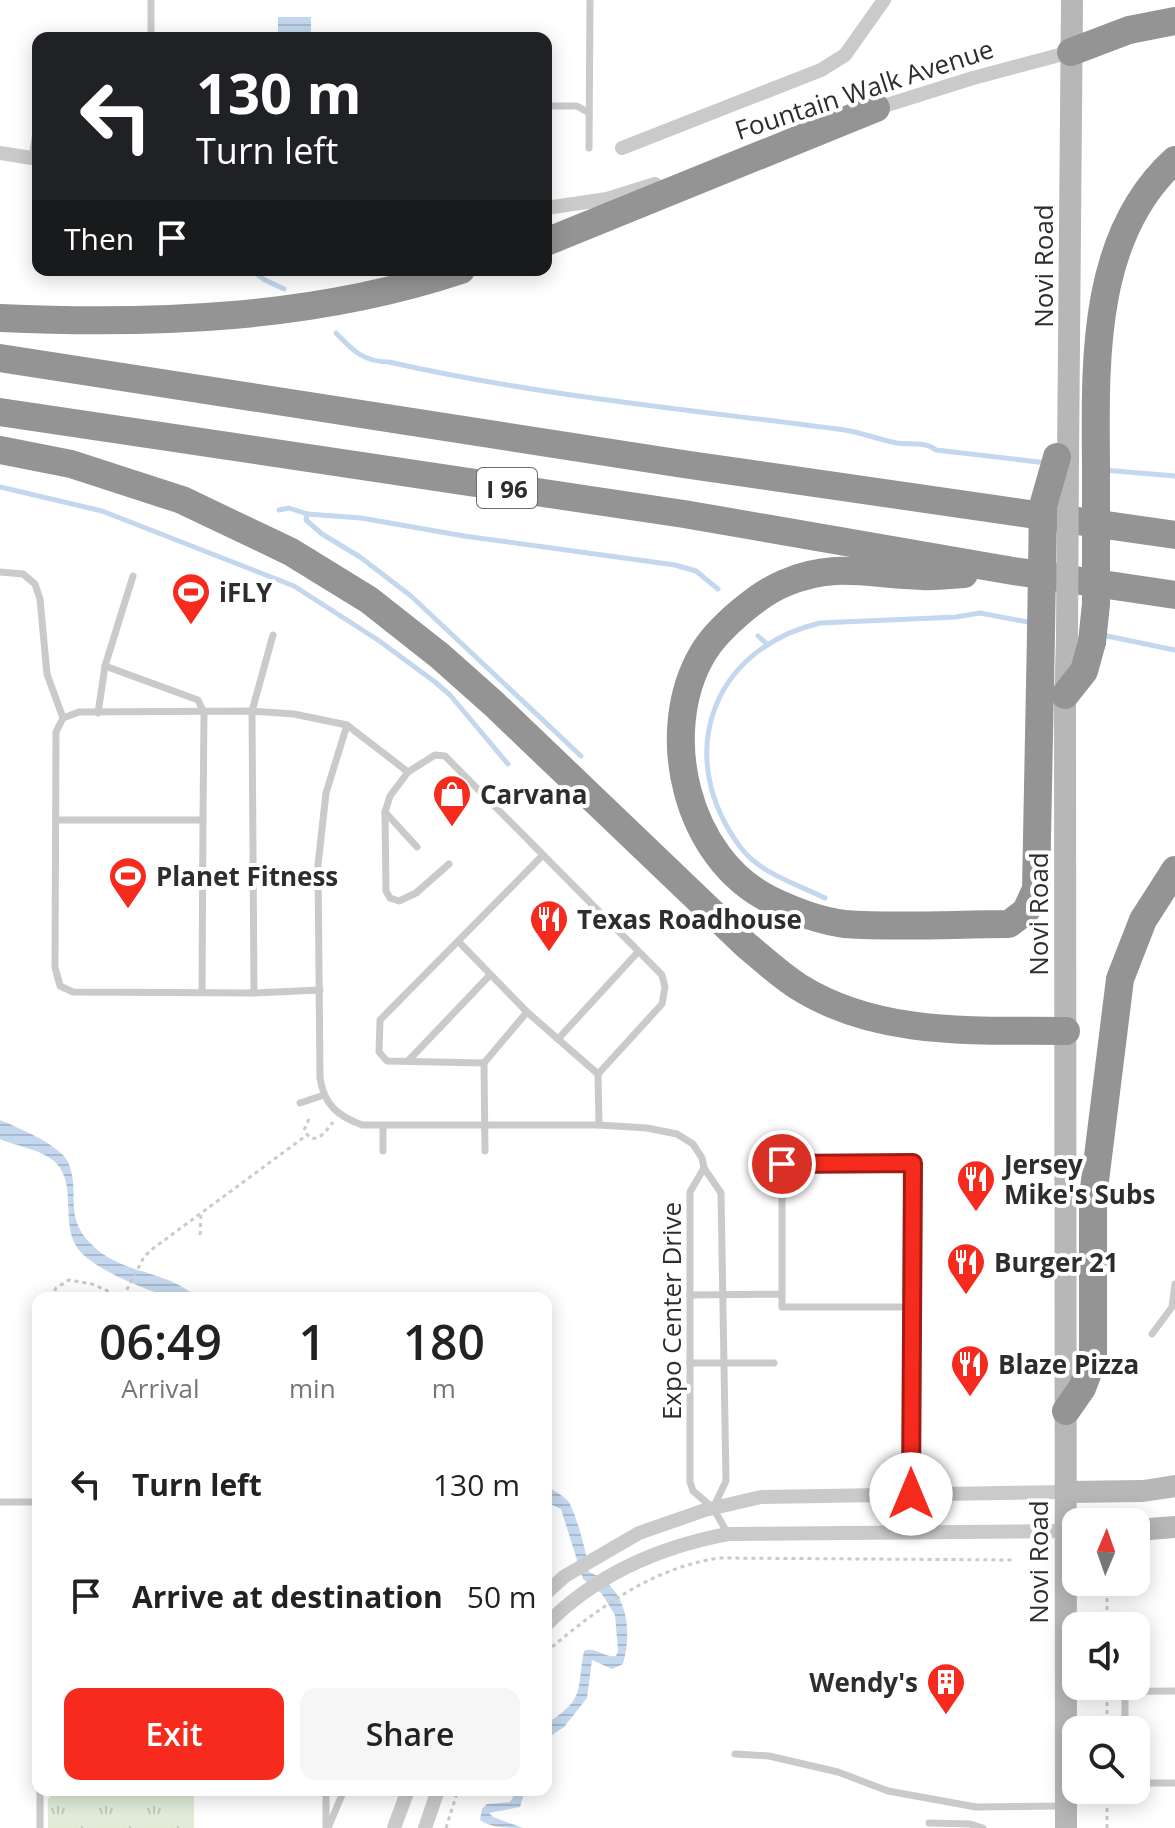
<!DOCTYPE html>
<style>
:root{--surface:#fff;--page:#f6f6f6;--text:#222;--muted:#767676;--accent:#f62a1d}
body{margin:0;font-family:"Open Sans",sans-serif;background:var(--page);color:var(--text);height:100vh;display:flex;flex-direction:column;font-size:30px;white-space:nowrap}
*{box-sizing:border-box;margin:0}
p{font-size:26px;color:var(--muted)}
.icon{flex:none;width:44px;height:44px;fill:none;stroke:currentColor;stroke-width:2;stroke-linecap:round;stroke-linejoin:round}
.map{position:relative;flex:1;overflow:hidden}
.side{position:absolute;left:32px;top:1292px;width:520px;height:504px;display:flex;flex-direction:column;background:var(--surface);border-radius:16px;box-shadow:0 4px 20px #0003}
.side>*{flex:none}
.guide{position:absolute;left:32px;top:32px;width:520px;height:244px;border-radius:16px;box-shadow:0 4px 20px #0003;background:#202124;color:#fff;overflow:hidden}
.needle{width:52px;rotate:2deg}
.tools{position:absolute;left:1062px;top:1508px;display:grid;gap:16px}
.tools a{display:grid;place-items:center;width:88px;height:88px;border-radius:16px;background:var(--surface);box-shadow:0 4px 20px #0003;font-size:40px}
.pin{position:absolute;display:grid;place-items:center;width:68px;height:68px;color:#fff;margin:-34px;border:4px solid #fff;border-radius:50%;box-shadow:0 2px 8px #0007}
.me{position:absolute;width:88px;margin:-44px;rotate:0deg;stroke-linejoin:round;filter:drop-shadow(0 0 6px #0008)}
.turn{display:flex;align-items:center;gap:28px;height:168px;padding:0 32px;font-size:36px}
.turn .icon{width:104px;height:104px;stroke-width:2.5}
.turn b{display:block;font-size:56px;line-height:68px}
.then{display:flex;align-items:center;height:76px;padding:0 32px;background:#0003;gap:16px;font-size:30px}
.eta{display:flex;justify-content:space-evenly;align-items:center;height:136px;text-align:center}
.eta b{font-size:48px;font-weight:600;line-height:56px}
.action{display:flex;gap:16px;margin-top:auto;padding:16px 32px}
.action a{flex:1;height:92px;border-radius:16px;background:var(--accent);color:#fff;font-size:32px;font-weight:600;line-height:92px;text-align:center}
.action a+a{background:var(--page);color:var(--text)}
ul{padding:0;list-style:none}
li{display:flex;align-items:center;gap:24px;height:112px;padding:0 32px}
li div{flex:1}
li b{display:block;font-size:30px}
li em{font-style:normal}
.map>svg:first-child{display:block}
.grass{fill:url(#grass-tufts)}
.water{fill:url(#water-rules)}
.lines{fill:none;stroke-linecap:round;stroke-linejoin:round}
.stream{stroke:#c3d8ee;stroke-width:5}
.path{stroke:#cacaca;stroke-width:3;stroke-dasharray:4 4;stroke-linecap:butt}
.lane{stroke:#cacaca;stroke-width:7}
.street{stroke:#cacaca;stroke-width:14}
.secondary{stroke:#b7b7b7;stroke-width:22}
.highway{stroke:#949494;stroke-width:28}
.secondary-bridge{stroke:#b7b7b7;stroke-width:22}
.highway-bridge{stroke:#949494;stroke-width:28}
.route-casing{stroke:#a01b13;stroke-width:20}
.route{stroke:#f62a1d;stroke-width:14}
.labels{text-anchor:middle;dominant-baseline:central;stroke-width:8;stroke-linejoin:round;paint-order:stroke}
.shield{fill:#fff;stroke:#6c6c6c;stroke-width:2}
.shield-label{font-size:24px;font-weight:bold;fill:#2d2d2d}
.street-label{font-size:26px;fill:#2d2d2d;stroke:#fff}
.poi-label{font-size:26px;font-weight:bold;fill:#2d2d2d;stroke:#fff;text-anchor:start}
</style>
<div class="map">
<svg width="1175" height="1828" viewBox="0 0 1175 1828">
<defs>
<pattern id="grass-tufts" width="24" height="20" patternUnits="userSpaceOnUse" patternTransform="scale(2)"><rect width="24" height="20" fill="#e1ecd9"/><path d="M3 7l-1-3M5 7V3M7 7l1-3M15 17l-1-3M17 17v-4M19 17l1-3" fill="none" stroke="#c1cbbb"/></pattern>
<pattern id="water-rules" width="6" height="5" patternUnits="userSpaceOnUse" patternTransform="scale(2)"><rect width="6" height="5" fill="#c3d8ee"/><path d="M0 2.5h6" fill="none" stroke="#a8bacc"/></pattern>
</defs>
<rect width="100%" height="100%" fill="#fff"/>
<polygon class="grass" points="53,1793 194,1794 194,1828 48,1828 48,1799"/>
<g class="water">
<rect x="278" y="17" width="33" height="21"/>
<path d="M0,1120c17,7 60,25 68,42 13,29 -5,53 22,81 22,23 50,26 78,37 11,4 22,12 32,18 -10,0 -22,2 -31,-1 -24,-8 -85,-30 -95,-55 -11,-23 1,-58 -17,-78 -14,-15 -39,-17 -57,-25z"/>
<path d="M546,1485c7,5 16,10 22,16 8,11 20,57 21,71 38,15 44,56 34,92l-11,5 -20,-9 -5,38 -23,29 -18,12v-15c40,-26 30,-31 38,-73 11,-5 20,7 32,5l2,-5 -3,-36 -13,-21 -19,-15 -22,-70 -15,-7z"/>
<path d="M513,1790h12l-5,17 -31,6 4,4 30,11c-15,0 -32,0 -43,-8l2,-11 5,-5 23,-2 3,-5z"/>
</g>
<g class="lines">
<g class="stream">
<polyline points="251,270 265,280 284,289"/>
<path d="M336,333c17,18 28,29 53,29 150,34 304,48 456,68 18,3 35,10 52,13 14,2 27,-2 39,7l111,13"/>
<polyline points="1104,470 1175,476"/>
<polyline points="0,487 102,511 294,586 378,640 435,682 450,695 508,764"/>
<polyline points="279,510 289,508 307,514 361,518 464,536 675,565 696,571 718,589"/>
<polyline points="307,514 306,520 322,534 360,557 411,596 581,756"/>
<polyline points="1102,635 1175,650"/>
<polyline points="758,636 767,644"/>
<path d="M825,898c-28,-14 -64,-24 -84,-50 -68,-90 -31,-199 79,-225l136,-6 24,-4 53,10"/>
</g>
<g class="path">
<path d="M309,1119l-5,11c10,18 21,3 29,-8"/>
<polyline points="200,1235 201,1214"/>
<polyline points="123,1297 144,1257 151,1250 307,1135"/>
<polyline points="51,1298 56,1288 69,1280 92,1284 124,1298"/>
<polyline points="38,1355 38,1366"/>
<polyline points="1107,1626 1107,1582"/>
<path d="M546,1652c51,-43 105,-84 173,-94l296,2"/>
<polyline points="1107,1730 1107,1702"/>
<polyline points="446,1828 458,1790"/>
<polyline points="1107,1828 1107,1790"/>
</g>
<g class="lane">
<polyline points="151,0 151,38"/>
<polyline points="546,106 577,106 589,113"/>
<polyline points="589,148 590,0"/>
<polyline points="32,158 38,119"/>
<polyline points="0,572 23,574 35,584 40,599 47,674 63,718"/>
<polyline points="105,666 198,700 204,713 203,820"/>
<polyline points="98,713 105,666 133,576"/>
<path d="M347,725l-21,68 -8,72 2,213c4,27 18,38 42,47h237l48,3 30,6 16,10 9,14 2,10 17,25 5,288 -12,25"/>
<polyline points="408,772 390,796 385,812 386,891 390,898 399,901 416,893 449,864"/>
<polyline points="385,812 417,847"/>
<polyline points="57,820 203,820 202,992"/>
<polyline points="459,942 527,1012 484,1063 485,1151"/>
<polyline points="320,990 254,993 73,992 60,986 55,967 56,732 63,718 79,712 252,711 294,714 347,725 408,772 435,755 445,756 662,975 665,987 662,1004 598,1074 599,1125"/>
<polyline points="254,993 252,711 273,635"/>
<polyline points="527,1012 598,1074"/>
<polyline points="558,1039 638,952"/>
<polyline points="408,1061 489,976"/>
<polyline points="484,1063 387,1061 379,1052 380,1020 542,856"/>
<polyline points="300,1103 324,1095"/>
<polyline points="383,1151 383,1126"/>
<polyline points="704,1168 690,1192 690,1482 693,1491 713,1508 728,1534"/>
<polyline points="690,1295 782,1294 782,1307 914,1307 913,1163 782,1164 782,1294"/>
<polyline points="1152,1334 1172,1307 1175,1284"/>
<polyline points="690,1363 774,1363"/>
<polyline points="911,1494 914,1307"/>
<polyline points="0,1502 38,1502"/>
<polyline points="1069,1692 1175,1691"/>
<polyline points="1125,1730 1125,1692"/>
<polyline points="735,1754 769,1756 838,1772 888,1791 976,1807 1064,1806"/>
<polyline points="1136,1783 1175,1783"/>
<polyline points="40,1790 40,1828"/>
<polyline points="326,1790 326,1828"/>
<polyline points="929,1823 970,1824 983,1828"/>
<polyline points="328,1828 344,1790"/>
</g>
<g class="street">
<polyline points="871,110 973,78 1071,52"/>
<polyline points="622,148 821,70 845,55 884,0"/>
<polyline points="0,153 38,159"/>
<polyline points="546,208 607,199 655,184"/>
<polyline points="546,1593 565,1576 639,1533 705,1510 761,1497 1066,1492"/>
<path d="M546,1625c50,-51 113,-78 182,-91l339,-3"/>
<polyline points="394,1828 408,1790"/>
<polyline points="425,1828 438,1790"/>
</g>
<g class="secondary">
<polyline points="1068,458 1072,0"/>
<polyline points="1066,1492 1143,1491 1175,1486"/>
<polyline points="1136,1530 1175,1527"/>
<polyline points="1066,1828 1065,703 1067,639"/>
</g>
<g class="highway">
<polyline points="1071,52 1129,30 1175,21"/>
<polyline points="546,242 876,108"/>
<path d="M0,318c154,7 314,1 461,-48"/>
<polyline points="0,358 683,464 1175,535"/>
<polyline points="0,412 684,514 1013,571 1175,595"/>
<path d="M0,450l71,14 111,36 109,52 78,48 71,56 54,48 252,241c17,14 34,30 53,42 80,50 177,43 267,44"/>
<path d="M1096,463c-1,-104 -4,-228 79,-303"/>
<path d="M964,574c-14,1 -28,3 -42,2 -52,-1 -86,-15 -137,7 -27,11 -67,45 -82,70 -47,79 -17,206 68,247 23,11 49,21 74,24 54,4 110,0 164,0l17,-13 10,-22 5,-255"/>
<polyline points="1065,695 1084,671 1092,642"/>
<polyline points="1066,1411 1082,1388 1093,1359 1093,1197 1120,979 1143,920 1175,870"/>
</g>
<polyline class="secondary-bridge" points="1067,639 1068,458"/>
<g class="highway-bridge">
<polyline points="1041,634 1043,506 1057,457"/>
<polyline points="1092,642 1096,604 1096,463"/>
</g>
</g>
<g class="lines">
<defs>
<polyline id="route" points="782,1164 913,1163 911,1494"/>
</defs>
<use href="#route" class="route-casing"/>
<use href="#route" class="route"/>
</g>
<defs>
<symbol id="stadium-pin" viewBox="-11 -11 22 30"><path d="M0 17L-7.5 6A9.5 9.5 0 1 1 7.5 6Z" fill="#f62a1d" stroke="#fff"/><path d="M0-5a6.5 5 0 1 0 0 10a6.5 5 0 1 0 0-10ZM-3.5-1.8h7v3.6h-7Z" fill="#fff"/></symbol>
<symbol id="shop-pin" viewBox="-11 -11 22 30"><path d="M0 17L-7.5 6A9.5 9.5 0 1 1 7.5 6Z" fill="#f62a1d" stroke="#fff"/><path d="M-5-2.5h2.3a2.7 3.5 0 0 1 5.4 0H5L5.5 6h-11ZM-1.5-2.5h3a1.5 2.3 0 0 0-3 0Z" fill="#fff"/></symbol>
<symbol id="restaurant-pin" viewBox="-11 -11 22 30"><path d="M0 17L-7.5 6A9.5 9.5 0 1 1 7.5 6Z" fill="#f62a1d" stroke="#fff"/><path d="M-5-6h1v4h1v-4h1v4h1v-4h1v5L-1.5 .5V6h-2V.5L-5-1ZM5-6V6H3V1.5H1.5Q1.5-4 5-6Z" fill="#fff"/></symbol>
<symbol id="building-pin" viewBox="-11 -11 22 30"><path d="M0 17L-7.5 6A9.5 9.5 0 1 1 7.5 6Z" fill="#f62a1d" stroke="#fff"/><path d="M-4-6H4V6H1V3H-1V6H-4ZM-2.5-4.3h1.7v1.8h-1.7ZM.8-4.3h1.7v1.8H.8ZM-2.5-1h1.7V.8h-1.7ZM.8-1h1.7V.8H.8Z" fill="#fff"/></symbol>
</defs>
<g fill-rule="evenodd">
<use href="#stadium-pin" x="169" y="570" width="44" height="60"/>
<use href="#shop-pin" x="430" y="772" width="44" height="60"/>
<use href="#stadium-pin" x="106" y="854" width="44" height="60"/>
<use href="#restaurant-pin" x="527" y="897" width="44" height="60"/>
<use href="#restaurant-pin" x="954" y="1157" width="44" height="60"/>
<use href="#restaurant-pin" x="944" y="1240" width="44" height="60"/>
<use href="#restaurant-pin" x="948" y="1342" width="44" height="60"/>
<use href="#building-pin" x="924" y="1660" width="44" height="60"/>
</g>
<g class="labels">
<rect class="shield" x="477" y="468" width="60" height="40" rx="6"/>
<g class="shield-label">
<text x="507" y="488">I 96</text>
</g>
<g class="street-label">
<text transform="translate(864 89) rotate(-18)">Fountain Walk Avenue</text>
<text transform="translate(1043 266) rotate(-90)">Novi Road</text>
<text transform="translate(1038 914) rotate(-90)">Novi Road</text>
<text transform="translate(671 1311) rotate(-90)">Expo Center Drive</text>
<text transform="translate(1038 1562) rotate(-90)">Novi Road</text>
</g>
<g class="poi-label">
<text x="219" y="592">iFLY</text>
<text x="480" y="794">Carvana</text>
<text x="156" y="876">Planet Fitness</text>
<text x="577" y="919">Texas Roadhouse</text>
<text x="1004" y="1164">Jersey<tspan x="1004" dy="30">Mike's Subs</tspan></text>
<text x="994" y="1262">Burger 21</text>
<text x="998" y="1364">Blaze Pizza</text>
<text x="918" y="1682" text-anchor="end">Wendy's</text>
</g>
</g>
</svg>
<div class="tools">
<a><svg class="needle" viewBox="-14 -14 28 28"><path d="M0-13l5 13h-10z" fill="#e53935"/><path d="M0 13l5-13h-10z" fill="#767676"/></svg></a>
<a><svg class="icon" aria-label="sound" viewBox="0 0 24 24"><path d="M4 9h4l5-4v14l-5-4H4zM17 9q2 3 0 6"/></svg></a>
<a><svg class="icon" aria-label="search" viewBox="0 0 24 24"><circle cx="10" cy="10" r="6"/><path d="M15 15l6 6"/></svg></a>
</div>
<div class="pin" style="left:782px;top:1164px;background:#d93025"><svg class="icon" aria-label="arrive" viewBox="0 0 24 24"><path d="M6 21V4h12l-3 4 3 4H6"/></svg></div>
<svg class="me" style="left:911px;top:1494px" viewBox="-20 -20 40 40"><circle r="19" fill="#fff"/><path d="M0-13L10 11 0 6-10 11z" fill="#f62a1d"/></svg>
<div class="guide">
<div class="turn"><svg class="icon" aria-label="left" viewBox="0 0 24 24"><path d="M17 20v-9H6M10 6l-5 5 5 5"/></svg><div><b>130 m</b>Turn left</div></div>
<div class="then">Then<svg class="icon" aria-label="arrive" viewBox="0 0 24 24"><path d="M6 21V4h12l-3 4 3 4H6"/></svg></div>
</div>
<section class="side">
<div class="eta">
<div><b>06:49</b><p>Arrival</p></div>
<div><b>1</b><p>min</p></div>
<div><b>180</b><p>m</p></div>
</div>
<ul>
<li><svg class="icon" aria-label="left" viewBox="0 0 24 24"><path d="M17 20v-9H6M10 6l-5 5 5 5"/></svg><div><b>Turn left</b></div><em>130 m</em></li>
<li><svg class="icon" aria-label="arrive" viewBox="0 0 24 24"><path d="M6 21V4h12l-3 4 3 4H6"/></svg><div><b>Arrive at destination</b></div><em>50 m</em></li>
</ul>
<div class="action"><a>Exit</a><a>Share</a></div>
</section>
</div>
